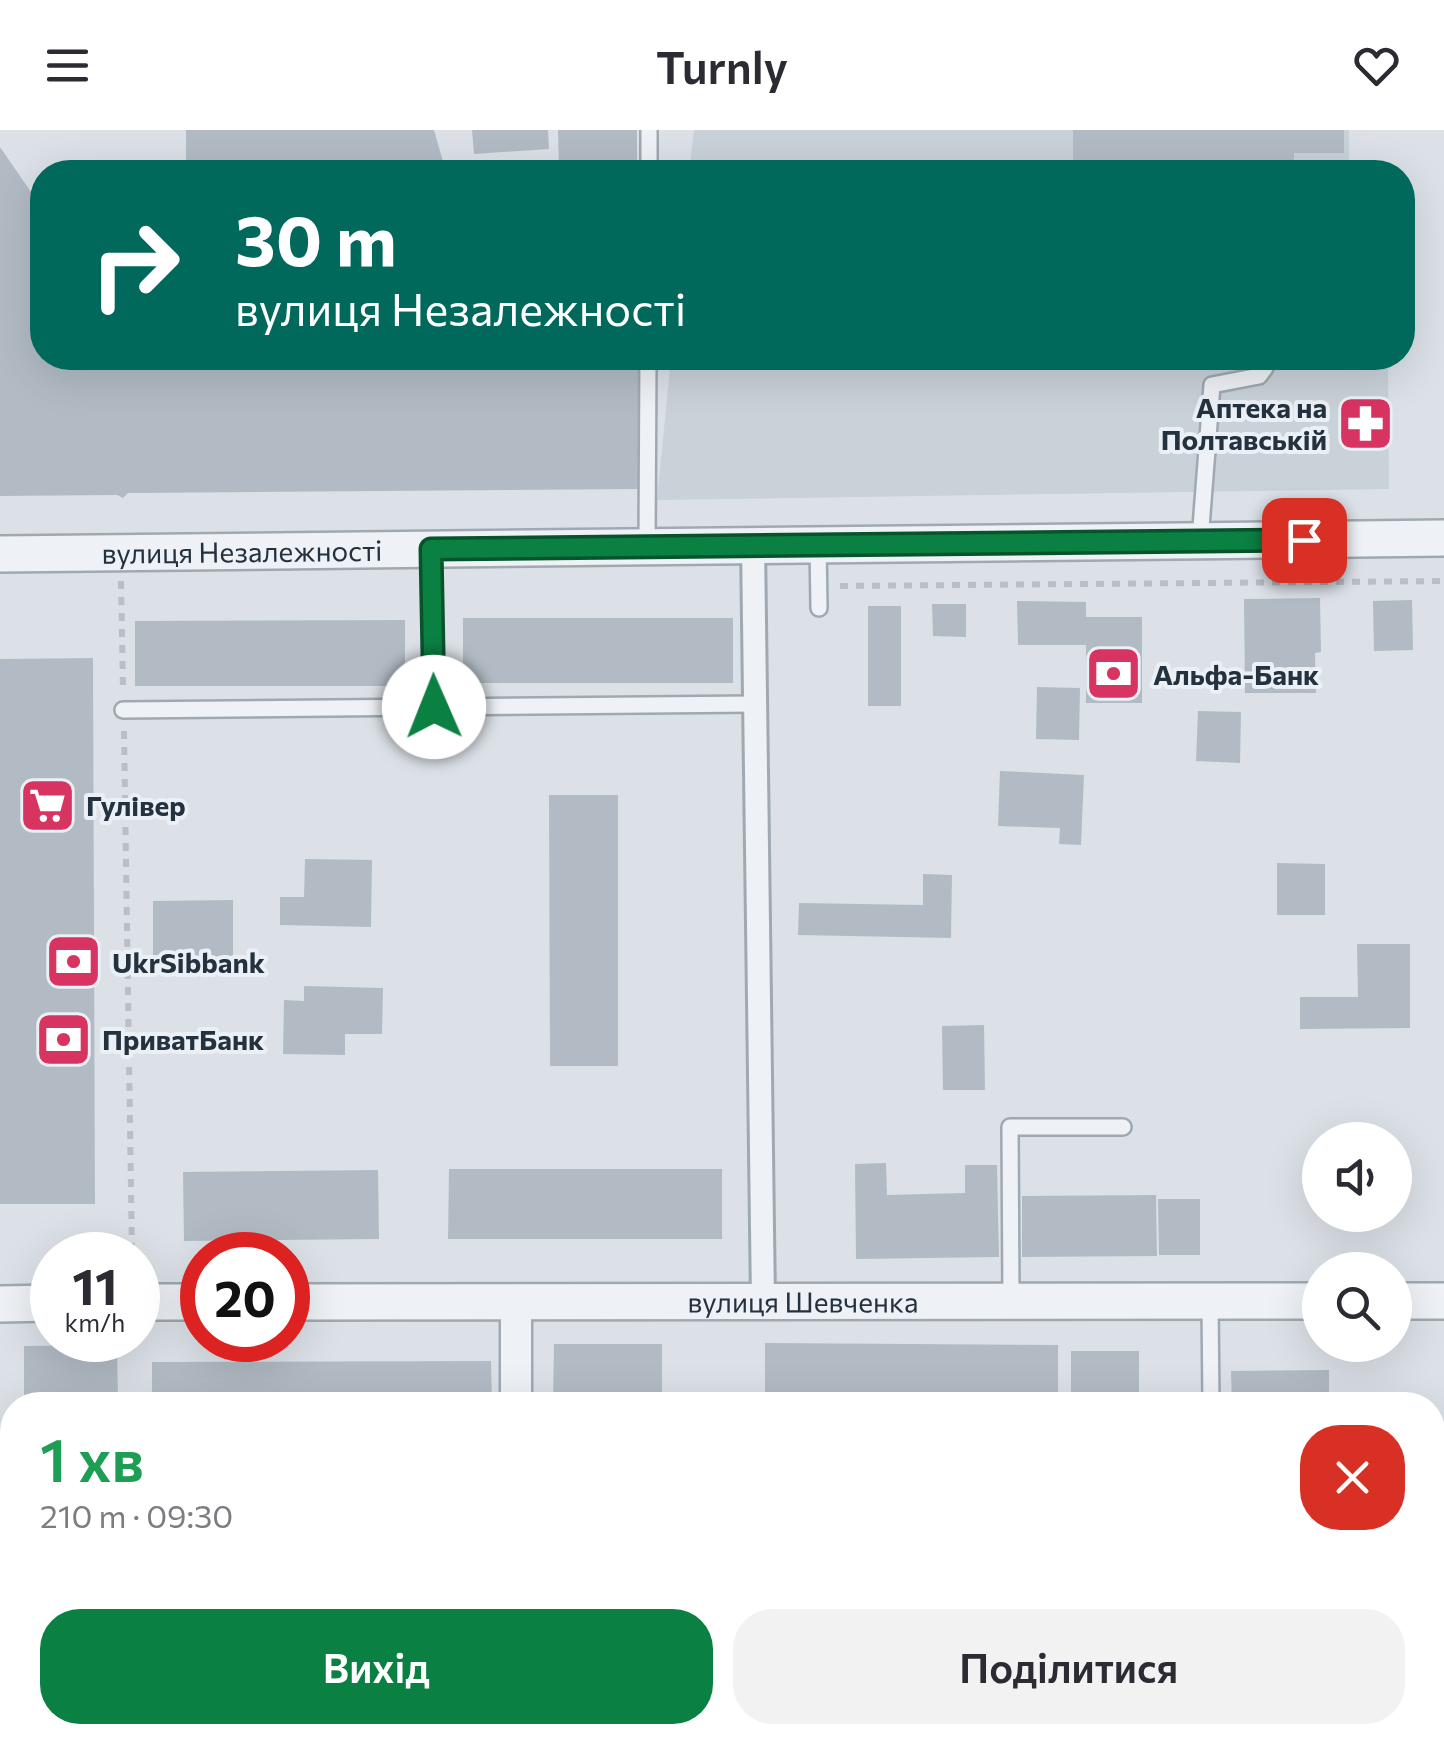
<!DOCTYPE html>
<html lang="uk">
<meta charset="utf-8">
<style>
:root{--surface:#fff;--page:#f2f2f3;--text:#2b2b33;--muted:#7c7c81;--accent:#0b8043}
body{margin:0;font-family:Commissioner,sans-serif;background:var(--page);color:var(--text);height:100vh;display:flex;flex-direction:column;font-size:38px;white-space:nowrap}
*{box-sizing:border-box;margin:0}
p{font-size:32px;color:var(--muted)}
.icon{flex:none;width:55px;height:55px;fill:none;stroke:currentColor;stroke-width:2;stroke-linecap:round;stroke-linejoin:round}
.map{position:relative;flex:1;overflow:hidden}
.panel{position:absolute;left:0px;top:1262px;width:1445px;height:352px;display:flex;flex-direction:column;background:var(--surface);border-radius:40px 40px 0 0;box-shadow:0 10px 40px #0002}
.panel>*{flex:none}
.hud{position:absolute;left:30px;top:30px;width:1385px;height:210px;border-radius:40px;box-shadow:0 10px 40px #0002;background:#00695c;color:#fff;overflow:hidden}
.tools{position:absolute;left:1302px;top:992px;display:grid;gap:20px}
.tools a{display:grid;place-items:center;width:110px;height:110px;border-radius:50%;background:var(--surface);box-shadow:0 10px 40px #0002;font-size:50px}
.speed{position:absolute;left:30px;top:1102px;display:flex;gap:20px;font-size:50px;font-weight:700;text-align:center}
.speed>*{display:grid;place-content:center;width:130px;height:130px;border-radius:50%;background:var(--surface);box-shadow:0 10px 40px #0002;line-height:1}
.speed small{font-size:25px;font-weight:400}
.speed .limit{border:15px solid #d22;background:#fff;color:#111}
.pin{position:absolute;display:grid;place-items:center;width:85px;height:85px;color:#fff;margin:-42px;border-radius:20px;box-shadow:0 5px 15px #0006}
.me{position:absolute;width:110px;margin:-55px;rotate:359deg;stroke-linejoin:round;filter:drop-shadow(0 0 8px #0008)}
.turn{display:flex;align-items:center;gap:35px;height:210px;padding:0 40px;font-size:45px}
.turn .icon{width:130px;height:130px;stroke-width:2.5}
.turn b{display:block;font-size:70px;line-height:85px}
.round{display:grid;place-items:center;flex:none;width:105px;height:105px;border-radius:40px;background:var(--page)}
.headline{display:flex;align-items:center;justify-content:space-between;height:170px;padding:0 40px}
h1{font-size:60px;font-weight:600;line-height:75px;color:#1e9e55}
.button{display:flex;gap:20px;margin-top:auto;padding:20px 40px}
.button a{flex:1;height:115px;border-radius:40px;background:var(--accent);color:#fff;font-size:40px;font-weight:600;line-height:115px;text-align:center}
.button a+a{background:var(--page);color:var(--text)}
header{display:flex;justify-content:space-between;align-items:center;height:130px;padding:0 40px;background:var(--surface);font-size:45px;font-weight:600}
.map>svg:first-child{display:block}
.built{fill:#c9d1d9}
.building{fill:#b2bbc4}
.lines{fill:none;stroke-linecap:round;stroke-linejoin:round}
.service-casing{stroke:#a0a9b1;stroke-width:20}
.pedestrian-casing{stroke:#a0a9b1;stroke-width:28}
.minor-casing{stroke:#a0a9b1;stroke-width:35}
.tertiary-casing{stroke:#a0a9b1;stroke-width:40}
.path{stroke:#b9bfc5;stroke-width:6;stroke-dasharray:8 8;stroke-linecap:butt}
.service{stroke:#eef1f5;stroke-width:15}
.pedestrian{stroke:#eef1f5;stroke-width:22}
.minor{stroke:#eef1f5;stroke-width:30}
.tertiary{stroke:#eef1f5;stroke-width:35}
.route-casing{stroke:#07532c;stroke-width:25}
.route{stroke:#0b8043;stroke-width:18}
.labels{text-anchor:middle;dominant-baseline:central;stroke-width:8;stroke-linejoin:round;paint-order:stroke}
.poi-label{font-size:28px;font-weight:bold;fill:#24313e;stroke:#eaf0f5;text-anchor:start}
.street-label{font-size:28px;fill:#24313e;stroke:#eaf0f5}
</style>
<header><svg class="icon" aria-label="menu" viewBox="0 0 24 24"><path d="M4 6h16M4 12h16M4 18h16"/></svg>Turnly<svg class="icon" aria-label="heart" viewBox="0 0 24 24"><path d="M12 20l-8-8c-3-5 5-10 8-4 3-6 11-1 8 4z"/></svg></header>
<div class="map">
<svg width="1444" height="1614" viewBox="0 0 1444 1614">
<rect width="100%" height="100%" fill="#dbe1e7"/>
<g class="built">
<polygon points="694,0 1349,0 1349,42 689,42"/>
<polygon points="671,228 1388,228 1389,359 657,370"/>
</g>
<g class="building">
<polygon points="186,0 434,0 446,42 186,42"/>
<polygon points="472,0 548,0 549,19 474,24"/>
<polygon points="558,0 637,0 637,42 559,42"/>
<polygon points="1073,0 1344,0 1344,23 1294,23 1294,42 1073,42"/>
<polygon points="0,17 42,78 42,228 639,228 640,359 137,363 128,363 123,368 117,365 0,366"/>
<polygon points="1320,468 1321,522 1315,523 1316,563 1245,563 1244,469"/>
<polygon points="1412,470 1413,520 1374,521 1373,471"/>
<polygon points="1017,471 1086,472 1086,487 1142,487 1142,573 1086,573 1086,515 1018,515"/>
<polygon points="932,474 966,474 966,507 933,506"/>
<rect x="868" y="476" width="33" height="100"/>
<rect x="463" y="488" width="270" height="65"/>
<polygon points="405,490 405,556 135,556 135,491"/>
<polygon points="93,528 95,1074 0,1074 0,529"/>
<polygon points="1037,557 1080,558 1079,610 1036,609"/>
<polygon points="1198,581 1241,582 1240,633 1196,631"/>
<polygon points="1000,641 1084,645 1081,715 1059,714 1060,698 998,696"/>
<polygon points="549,665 618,665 618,936 550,936"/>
<polygon points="305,729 372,730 371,797 280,795 280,767 304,767"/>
<polygon points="1277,733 1325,734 1325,785 1277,785"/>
<polygon points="923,744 952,745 951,808 798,805 799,773 923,775"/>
<polygon points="233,770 233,836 153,836 153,771"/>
<polygon points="1357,814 1410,814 1410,898 1300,899 1300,867 1358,867"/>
<polygon points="304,856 383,858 382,904 345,904 345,925 283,924 284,870 304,871"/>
<polygon points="984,895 985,960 943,960 942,896"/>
<polygon points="886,1033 887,1065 965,1063 965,1035 997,1035 999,1127 856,1129 855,1034"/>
<polygon points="449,1039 722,1039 722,1109 448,1109"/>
<polygon points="378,1040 379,1109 184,1111 183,1042"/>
<polygon points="1156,1065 1157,1126 1022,1127 1022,1066"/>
<polygon points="1158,1069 1200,1069 1200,1125 1159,1125"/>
<polygon points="765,1213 1058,1215 1058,1275 765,1275"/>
<polygon points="554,1214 662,1214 662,1275 553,1275"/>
<polygon points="106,1215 117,1215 118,1275 24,1275 24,1216"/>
<rect x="1071" y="1221" width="68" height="54"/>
<polygon points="491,1231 492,1275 152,1275 152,1232"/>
<polygon points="1329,1240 1329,1275 1232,1275 1231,1241"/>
<polygon points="356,1602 461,1602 462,1614 356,1614"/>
<polygon points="560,1602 768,1602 768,1614 561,1614"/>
<rect x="1014" y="1602" width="71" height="12"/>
<rect x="1331" y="1602" width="62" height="12"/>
</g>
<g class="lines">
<defs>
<g id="service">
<polyline points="649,42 649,0"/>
<polyline points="1200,410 1212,255 1259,246 1265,238 1264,228"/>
<polyline points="818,413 819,478"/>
<polyline points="647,415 648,228"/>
<polyline points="431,419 434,577"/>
<polyline points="123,580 755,574"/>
<polyline points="1011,1172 1010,997 1123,997"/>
<polyline points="1210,1172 1211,1275"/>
</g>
<polyline id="pedestrian" points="753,414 763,1173"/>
<g id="minor">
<polyline points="516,1275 516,1173"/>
<polyline points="515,1614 515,1602"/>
</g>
<g id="tertiary">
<path id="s1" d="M0,424l1444,-16"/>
<polyline points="1395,1171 1444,1171"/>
<polyline points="138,1172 202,1172"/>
<path id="s2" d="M288,1172l1032,-1"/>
<polyline points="0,1174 52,1173"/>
</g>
</defs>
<use href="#service" class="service-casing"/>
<use href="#pedestrian" class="pedestrian-casing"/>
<use href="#minor" class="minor-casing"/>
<use href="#tertiary" class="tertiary-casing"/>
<g class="path">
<polyline points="121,451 123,559"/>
<polyline points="840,456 1444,451"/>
<polyline points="124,601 132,1125"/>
</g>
<use href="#service" class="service"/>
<use href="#pedestrian" class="pedestrian"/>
<use href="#minor" class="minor"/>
<use href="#tertiary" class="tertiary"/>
</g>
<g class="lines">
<defs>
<polyline id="route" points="434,577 431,419 1304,410"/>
</defs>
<use href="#route" class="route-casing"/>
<use href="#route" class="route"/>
</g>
<defs>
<symbol id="pharmacy-square" viewBox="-11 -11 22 22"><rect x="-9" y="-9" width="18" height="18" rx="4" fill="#d83461" stroke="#eaf0f5"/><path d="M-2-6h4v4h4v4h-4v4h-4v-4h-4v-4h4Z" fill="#fff"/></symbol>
<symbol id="bank-square" viewBox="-11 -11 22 22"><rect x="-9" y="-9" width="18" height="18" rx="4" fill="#d83461" stroke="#eaf0f5"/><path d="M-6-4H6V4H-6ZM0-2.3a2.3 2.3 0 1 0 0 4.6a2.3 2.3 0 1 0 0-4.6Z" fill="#fff"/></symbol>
<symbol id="supermarket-square" viewBox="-11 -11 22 22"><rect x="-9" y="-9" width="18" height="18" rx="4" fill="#d83461" stroke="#eaf0f5"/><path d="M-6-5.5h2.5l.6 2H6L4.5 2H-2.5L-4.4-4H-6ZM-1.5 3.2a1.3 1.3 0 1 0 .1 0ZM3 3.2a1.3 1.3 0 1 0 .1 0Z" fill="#fff"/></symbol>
</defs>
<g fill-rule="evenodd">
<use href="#pharmacy-square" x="1334" y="262" width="63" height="63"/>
<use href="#bank-square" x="1082" y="512" width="63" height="63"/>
<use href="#supermarket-square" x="16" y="644" width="63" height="63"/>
<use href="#bank-square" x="42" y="800" width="63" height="63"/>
<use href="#bank-square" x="32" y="878" width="63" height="63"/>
</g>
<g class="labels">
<g class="poi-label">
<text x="1327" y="277" text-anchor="end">Аптека на<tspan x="1327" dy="32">Полтавській</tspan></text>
<text x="1153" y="544">Альфа-Банк</text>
<text x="86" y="675">Гулівер</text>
<text x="112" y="832">UkrSibbank</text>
<text x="102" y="909">ПриватБанк</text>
</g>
<g class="street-label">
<text stroke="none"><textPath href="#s1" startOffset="242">вулиця Незалежності</textPath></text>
<text stroke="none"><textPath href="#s2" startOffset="515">вулиця Шевченка</textPath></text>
</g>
</g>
</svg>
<div class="tools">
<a><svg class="icon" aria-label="sound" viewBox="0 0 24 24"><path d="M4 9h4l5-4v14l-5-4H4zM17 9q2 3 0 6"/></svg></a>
<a><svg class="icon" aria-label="search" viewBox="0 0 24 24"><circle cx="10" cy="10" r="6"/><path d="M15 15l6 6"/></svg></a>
</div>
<div class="speed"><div>11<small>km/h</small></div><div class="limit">20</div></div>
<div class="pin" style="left:1304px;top:410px;background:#d93025"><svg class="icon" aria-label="arrive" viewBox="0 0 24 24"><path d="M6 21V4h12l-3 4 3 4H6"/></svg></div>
<svg class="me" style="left:434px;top:577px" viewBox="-20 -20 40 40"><circle r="19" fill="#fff"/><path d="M0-13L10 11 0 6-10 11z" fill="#0b8043"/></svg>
<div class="hud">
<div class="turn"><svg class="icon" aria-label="right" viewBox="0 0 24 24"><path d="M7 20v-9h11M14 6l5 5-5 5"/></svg><div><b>30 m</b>вулиця Незалежності</div></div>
</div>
<section class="panel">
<div class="headline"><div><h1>1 хв</h1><p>210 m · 09:30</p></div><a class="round" style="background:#d93025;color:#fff"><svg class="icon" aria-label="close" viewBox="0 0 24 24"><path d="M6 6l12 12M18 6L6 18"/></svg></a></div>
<div class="button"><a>Вихід</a><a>Поділитися</a></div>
</section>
</div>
